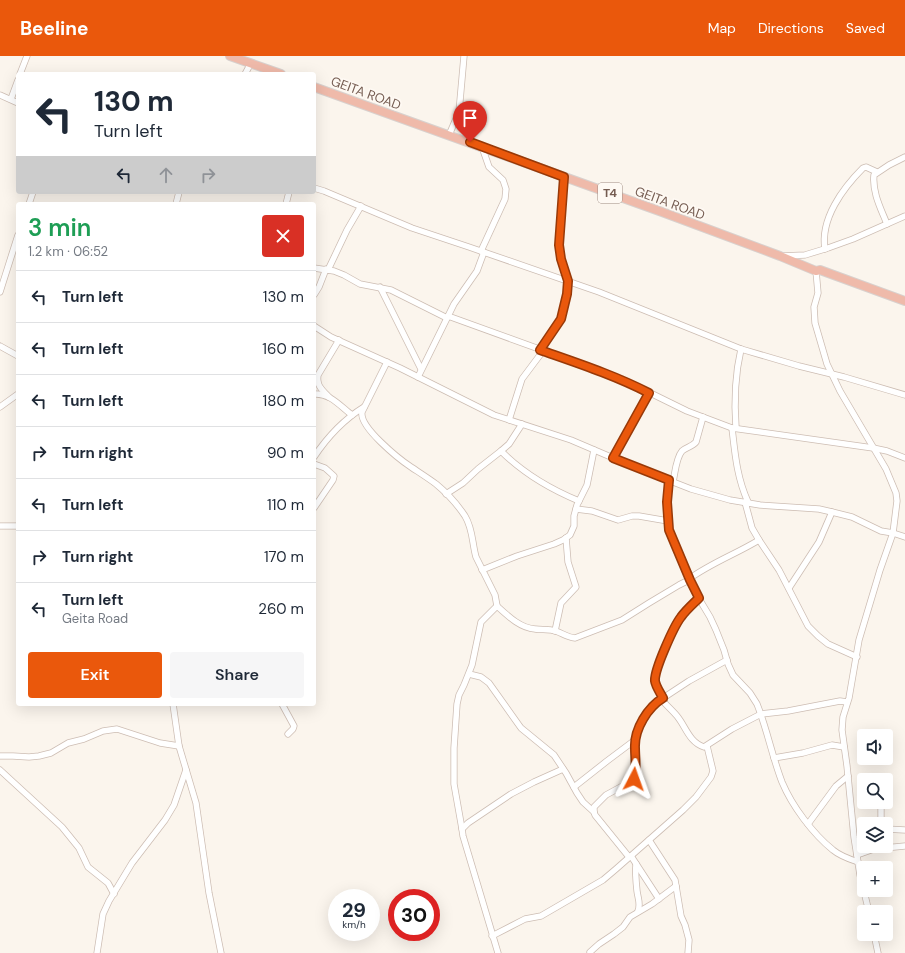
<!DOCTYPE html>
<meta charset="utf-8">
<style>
:root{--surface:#fff;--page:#f6f6f7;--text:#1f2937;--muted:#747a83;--line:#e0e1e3;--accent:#ea580c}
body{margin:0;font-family:"DM Sans",sans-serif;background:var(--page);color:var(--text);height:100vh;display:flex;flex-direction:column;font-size:15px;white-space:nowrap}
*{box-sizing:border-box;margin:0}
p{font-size:13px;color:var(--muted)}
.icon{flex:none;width:22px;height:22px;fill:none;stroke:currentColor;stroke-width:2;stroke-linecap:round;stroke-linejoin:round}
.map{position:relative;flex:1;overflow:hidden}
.panel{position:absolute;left:16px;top:146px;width:300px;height:504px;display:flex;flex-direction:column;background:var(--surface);border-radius:4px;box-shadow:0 4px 16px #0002}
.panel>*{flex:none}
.banner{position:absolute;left:16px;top:16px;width:300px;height:122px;border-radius:4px;box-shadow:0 4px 16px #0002;background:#fff;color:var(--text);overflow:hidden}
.buttons{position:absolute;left:857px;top:673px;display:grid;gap:8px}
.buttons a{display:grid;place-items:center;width:36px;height:36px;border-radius:4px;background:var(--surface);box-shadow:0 4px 16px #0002;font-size:20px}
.speed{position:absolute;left:328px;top:833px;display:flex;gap:8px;font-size:20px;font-weight:700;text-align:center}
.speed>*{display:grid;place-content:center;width:52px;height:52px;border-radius:50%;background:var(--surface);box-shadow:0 4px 16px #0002;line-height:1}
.speed small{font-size:10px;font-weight:400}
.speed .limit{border:6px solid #d22;background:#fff;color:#111}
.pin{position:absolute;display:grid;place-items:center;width:34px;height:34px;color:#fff;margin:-41px -17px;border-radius:50% 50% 50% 0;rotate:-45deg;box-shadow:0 0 4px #0007}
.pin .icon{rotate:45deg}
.me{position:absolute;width:44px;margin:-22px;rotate:4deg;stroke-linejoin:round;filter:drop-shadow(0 0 3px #0008)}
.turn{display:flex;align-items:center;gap:14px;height:84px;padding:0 12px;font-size:18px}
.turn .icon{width:52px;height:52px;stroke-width:2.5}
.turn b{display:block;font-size:28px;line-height:34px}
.lanes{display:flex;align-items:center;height:38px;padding:0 12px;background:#0003;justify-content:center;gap:20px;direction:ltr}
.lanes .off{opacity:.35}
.round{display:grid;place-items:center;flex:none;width:42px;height:42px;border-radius:4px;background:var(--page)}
.head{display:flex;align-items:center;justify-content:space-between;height:68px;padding:0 12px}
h1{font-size:24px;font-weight:600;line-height:30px;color:#1e9e55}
.primary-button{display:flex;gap:8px;margin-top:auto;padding:8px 12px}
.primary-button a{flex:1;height:46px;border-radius:4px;background:var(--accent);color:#fff;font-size:16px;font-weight:600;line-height:46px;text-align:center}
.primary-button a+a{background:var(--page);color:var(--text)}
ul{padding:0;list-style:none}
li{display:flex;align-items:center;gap:12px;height:52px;padding:0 12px;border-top:1px solid var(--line)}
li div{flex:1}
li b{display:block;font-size:15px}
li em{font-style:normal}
header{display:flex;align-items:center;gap:24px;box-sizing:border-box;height:56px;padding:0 20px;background:var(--accent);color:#fff}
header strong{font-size:19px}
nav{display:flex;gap:22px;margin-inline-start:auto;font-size:14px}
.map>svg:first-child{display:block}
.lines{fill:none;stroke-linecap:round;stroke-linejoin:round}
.minor-casing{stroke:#cdbdb3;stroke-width:7}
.highway-casing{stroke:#d8d1ce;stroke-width:10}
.minor{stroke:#fff;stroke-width:5.5}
.highway{stroke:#efbaaa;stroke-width:8}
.route-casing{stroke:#983908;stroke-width:10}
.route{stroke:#ea580c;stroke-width:7}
.labels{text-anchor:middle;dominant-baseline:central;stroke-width:3.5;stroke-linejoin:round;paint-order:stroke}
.shield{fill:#fef9f3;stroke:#9e8b82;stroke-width:1}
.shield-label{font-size:12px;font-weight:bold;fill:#755c51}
.street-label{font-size:13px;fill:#755c51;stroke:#fef9f3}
</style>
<header>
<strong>Beeline</strong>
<nav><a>Map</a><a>Directions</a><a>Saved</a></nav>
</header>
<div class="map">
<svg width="905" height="897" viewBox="0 0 905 897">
<rect width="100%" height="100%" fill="#fbf5ed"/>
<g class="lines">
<defs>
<g id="minor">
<polyline points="20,18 27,0"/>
<polyline points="245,18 251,7"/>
<polyline points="0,39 18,47"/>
<polyline points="11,43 18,24"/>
<polyline points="449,79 459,56 464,0"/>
<polyline points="314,132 324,135 412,172 469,191 599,236 741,293 799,310 844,321 905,339"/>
<polyline points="29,148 33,136"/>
<polyline points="176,148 179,136"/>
<polyline points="286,148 289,136"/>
<path d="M887,168c-6,-15 -15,-32 -13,-49l15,-10 16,-8"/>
<path d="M825,193c-5,-30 18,-61 38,-81l3,-1 11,5"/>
<polyline points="481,195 505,143 506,133 503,124 489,111 482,91"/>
<polyline points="782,200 805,199 828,192 853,183 905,160"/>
<polyline points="314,212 334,215 344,219 360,228 391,234 447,262"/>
<polyline points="328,214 347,174 361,150"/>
<polyline points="816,215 818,237 814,251 815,267 827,308 840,335 886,413 896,437 897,445 893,477 880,514 859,584 849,642 843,661 842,674 847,710 854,781 860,819 869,856"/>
<polyline points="380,231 421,313"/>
<polyline points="0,236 18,179"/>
<polyline points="314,239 319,231 326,213"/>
<polyline points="448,260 600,315 632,328 687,355 732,372 873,392 887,395 905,402"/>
<polyline points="314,270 331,281 400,312 494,359 571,384 632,410 691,433 730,444 760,449 819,453 832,456 852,461 881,475 893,477 905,481"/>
<polyline points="0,290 18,300"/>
<polyline points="540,294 561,263 567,238 568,225 561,203 559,189 564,121"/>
<path d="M387,306l-25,50c-3,15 37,47 49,55 9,6 17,11 25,17 11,9 21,20 29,32 8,13 7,27 11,41l19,38 2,11 -16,16 -9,43 -8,20 -5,10 -2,9 -3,44v36l8,45"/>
<polyline points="418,321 454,248 477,215 484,196"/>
<path d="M314,338c16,-1 26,12 38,21"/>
<path d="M329,341c-7,-7 -13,-12 -11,-22l21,-35"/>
<polyline points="0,351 18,338"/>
<polyline points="509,364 522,323 543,295"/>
<path d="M732,372c3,26 5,50 16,74"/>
<path d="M736,372c-2,-27 -1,-53 5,-79"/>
<path d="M501,395c23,23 49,38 78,50"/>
<path d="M314,401c14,-21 29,-37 50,-50"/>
<polyline points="613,402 649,337"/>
<polyline points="314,408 325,412 334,420 333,424 314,452"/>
<path d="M669,424l-2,22 2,28 26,62 15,25 6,13 8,20 4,14 5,11 17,18 7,11c10,25 15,52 25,78 10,24 31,52 51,68 7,6 16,9 25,12"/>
<path d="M673,426c2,-9 3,-24 9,-31 4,-4 10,-4 14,-9l7,-25"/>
<polyline points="446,438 463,427 478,413 501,395 509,388 522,368"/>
<polyline points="745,446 752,472 759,484 779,514 808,570 818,580 828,588 857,601"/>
<polyline points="576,453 592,455 618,464 632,460 639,460 668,465"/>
<polyline points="0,470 18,470"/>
<polyline points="482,514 517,500 554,488 563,484 570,479 574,470 574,460 577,449 587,429 594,394"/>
<path d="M689,523c22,-16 47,-25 70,-39"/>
<polyline points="789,532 819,486 832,456"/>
<path d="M497,550c11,10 23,22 38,23 5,1 11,0 16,1 9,1 14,7 24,8l47,-18 27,-17 30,-18 10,-5"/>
<polyline points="555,575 561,547 576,531 568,506 566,482"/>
<polyline points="469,618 481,621 489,627 521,672 554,699 566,717 577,737 583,746 594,756"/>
<path d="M663,642c-3,-6 -7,-11 -8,-17 -1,-12 19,-55 26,-64 5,-7 12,-13 18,-19"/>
<path d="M661,643c5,6 11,11 16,17 9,11 12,26 27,31l28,-18 29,-15 27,-3 52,-10 7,1"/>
<polyline points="173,648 179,690 196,747 209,837 221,897"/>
<polyline points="282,648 294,670 293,673 288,678"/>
<polyline points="0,700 13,700 29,701 39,700 51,697 68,687 84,683 103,675 117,673 160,687 179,690"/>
<polyline points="774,702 803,697 832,689 844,691"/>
<polyline points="0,714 62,771 79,792 88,811 108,827 114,838"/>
<polyline points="574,731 607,705 635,684"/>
<polyline points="881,746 881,768"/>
<polyline points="808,768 836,730 848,720"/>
<polyline points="886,773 905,774"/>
<polyline points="649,784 675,824 681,860 685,869 689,884 688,897"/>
<polyline points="857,799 874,793 905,790"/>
<polyline points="631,800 659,843"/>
<polyline points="629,801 595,759 594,756 594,751 606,739 630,726 634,723 635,718 634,690 636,680 639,671 654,648 689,625 727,604"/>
<path d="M636,808c-1,9 0,18 1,27 1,8 4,13 1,20"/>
<polyline points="874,878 878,897"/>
<polyline points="492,880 525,863 541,860 603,824 616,813 683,754 696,741 711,721 713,715 707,690"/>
<polyline points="590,896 599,888 614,878 623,871 630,861 652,848 676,830"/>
<polyline points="97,897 103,858 109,845 132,807 165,764 174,749 186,714"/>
<polyline points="498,897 463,780 462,773 468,767 511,738 534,726 563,713"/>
</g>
<g id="highway">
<polyline points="230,0 281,18"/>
<polyline points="314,31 662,156 780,200 816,215 820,214 905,245"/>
</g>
</defs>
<use href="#minor" class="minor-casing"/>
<use href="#highway" class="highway-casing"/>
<use href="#minor" class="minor"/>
<use href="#highway" class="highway"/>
</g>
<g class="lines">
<defs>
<path id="route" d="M470,86l94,35 -5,68 2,14 7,22 -1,13 -6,25 -21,31c37,13 74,25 109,43l-36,65 56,22 -2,22 2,28 21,50 9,18c-6,6 -13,12 -18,19 -7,9 -27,53 -26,64 1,6 5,11 8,17 -15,9 -29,31 -28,50 0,10 2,21 -1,31"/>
</defs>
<use href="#route" class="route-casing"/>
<use href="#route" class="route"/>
</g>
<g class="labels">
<rect class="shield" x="598" y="127" width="24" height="20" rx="3"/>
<g class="shield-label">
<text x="610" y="137">T4</text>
</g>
<g class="street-label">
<text transform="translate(366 37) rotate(20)">GEITA ROAD</text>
<text transform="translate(670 147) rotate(20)">GEITA ROAD</text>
</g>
</g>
</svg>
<div class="buttons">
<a><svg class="icon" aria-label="sound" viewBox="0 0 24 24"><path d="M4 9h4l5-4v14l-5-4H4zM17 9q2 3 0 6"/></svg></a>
<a><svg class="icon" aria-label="search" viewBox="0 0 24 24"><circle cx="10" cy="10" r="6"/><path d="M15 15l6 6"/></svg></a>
<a><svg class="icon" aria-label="layers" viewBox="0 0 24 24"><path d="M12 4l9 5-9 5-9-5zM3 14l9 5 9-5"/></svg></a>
<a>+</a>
<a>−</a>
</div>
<div class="speed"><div>29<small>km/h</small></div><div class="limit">30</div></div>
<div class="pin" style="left:470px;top:86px;background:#d93025"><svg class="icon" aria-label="arrive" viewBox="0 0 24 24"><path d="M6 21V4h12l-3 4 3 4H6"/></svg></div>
<svg class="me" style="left:634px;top:723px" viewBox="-20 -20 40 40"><path d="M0-17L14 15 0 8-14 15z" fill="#ea580c" stroke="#fff" stroke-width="4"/></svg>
<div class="banner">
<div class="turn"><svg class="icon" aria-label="left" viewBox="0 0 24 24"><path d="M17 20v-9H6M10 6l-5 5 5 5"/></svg><div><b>130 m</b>Turn left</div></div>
<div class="lanes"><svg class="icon" aria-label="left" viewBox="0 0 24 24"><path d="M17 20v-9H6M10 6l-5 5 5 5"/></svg><svg class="icon off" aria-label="ahead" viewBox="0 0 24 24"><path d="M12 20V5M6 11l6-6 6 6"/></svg><svg class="icon off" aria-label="right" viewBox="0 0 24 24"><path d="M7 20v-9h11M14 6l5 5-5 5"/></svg></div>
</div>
<section class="panel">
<div class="head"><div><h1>3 min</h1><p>1.2 km · 06:52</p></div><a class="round" style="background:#d93025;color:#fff"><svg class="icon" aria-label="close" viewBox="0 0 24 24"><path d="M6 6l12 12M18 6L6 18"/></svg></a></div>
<ul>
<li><svg class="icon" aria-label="left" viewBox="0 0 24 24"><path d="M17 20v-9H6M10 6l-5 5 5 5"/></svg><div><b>Turn left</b></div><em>130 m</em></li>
<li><svg class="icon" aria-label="left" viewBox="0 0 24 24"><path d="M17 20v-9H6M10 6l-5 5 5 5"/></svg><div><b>Turn left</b></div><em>160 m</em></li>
<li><svg class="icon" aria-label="left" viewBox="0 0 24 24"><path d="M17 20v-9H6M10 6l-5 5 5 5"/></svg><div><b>Turn left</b></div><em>180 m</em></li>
<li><svg class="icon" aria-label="right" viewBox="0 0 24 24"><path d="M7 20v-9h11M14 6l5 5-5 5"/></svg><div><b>Turn right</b></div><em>90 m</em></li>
<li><svg class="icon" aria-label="left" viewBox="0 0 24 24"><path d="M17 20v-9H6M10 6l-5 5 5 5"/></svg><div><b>Turn left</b></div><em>110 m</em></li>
<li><svg class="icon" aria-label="right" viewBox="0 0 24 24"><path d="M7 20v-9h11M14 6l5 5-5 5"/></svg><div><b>Turn right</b></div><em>170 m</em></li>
<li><svg class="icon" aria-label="left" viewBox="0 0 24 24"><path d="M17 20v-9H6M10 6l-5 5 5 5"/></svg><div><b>Turn left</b><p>Geita Road</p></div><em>260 m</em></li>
</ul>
<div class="primary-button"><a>Exit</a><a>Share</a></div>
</section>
</div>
